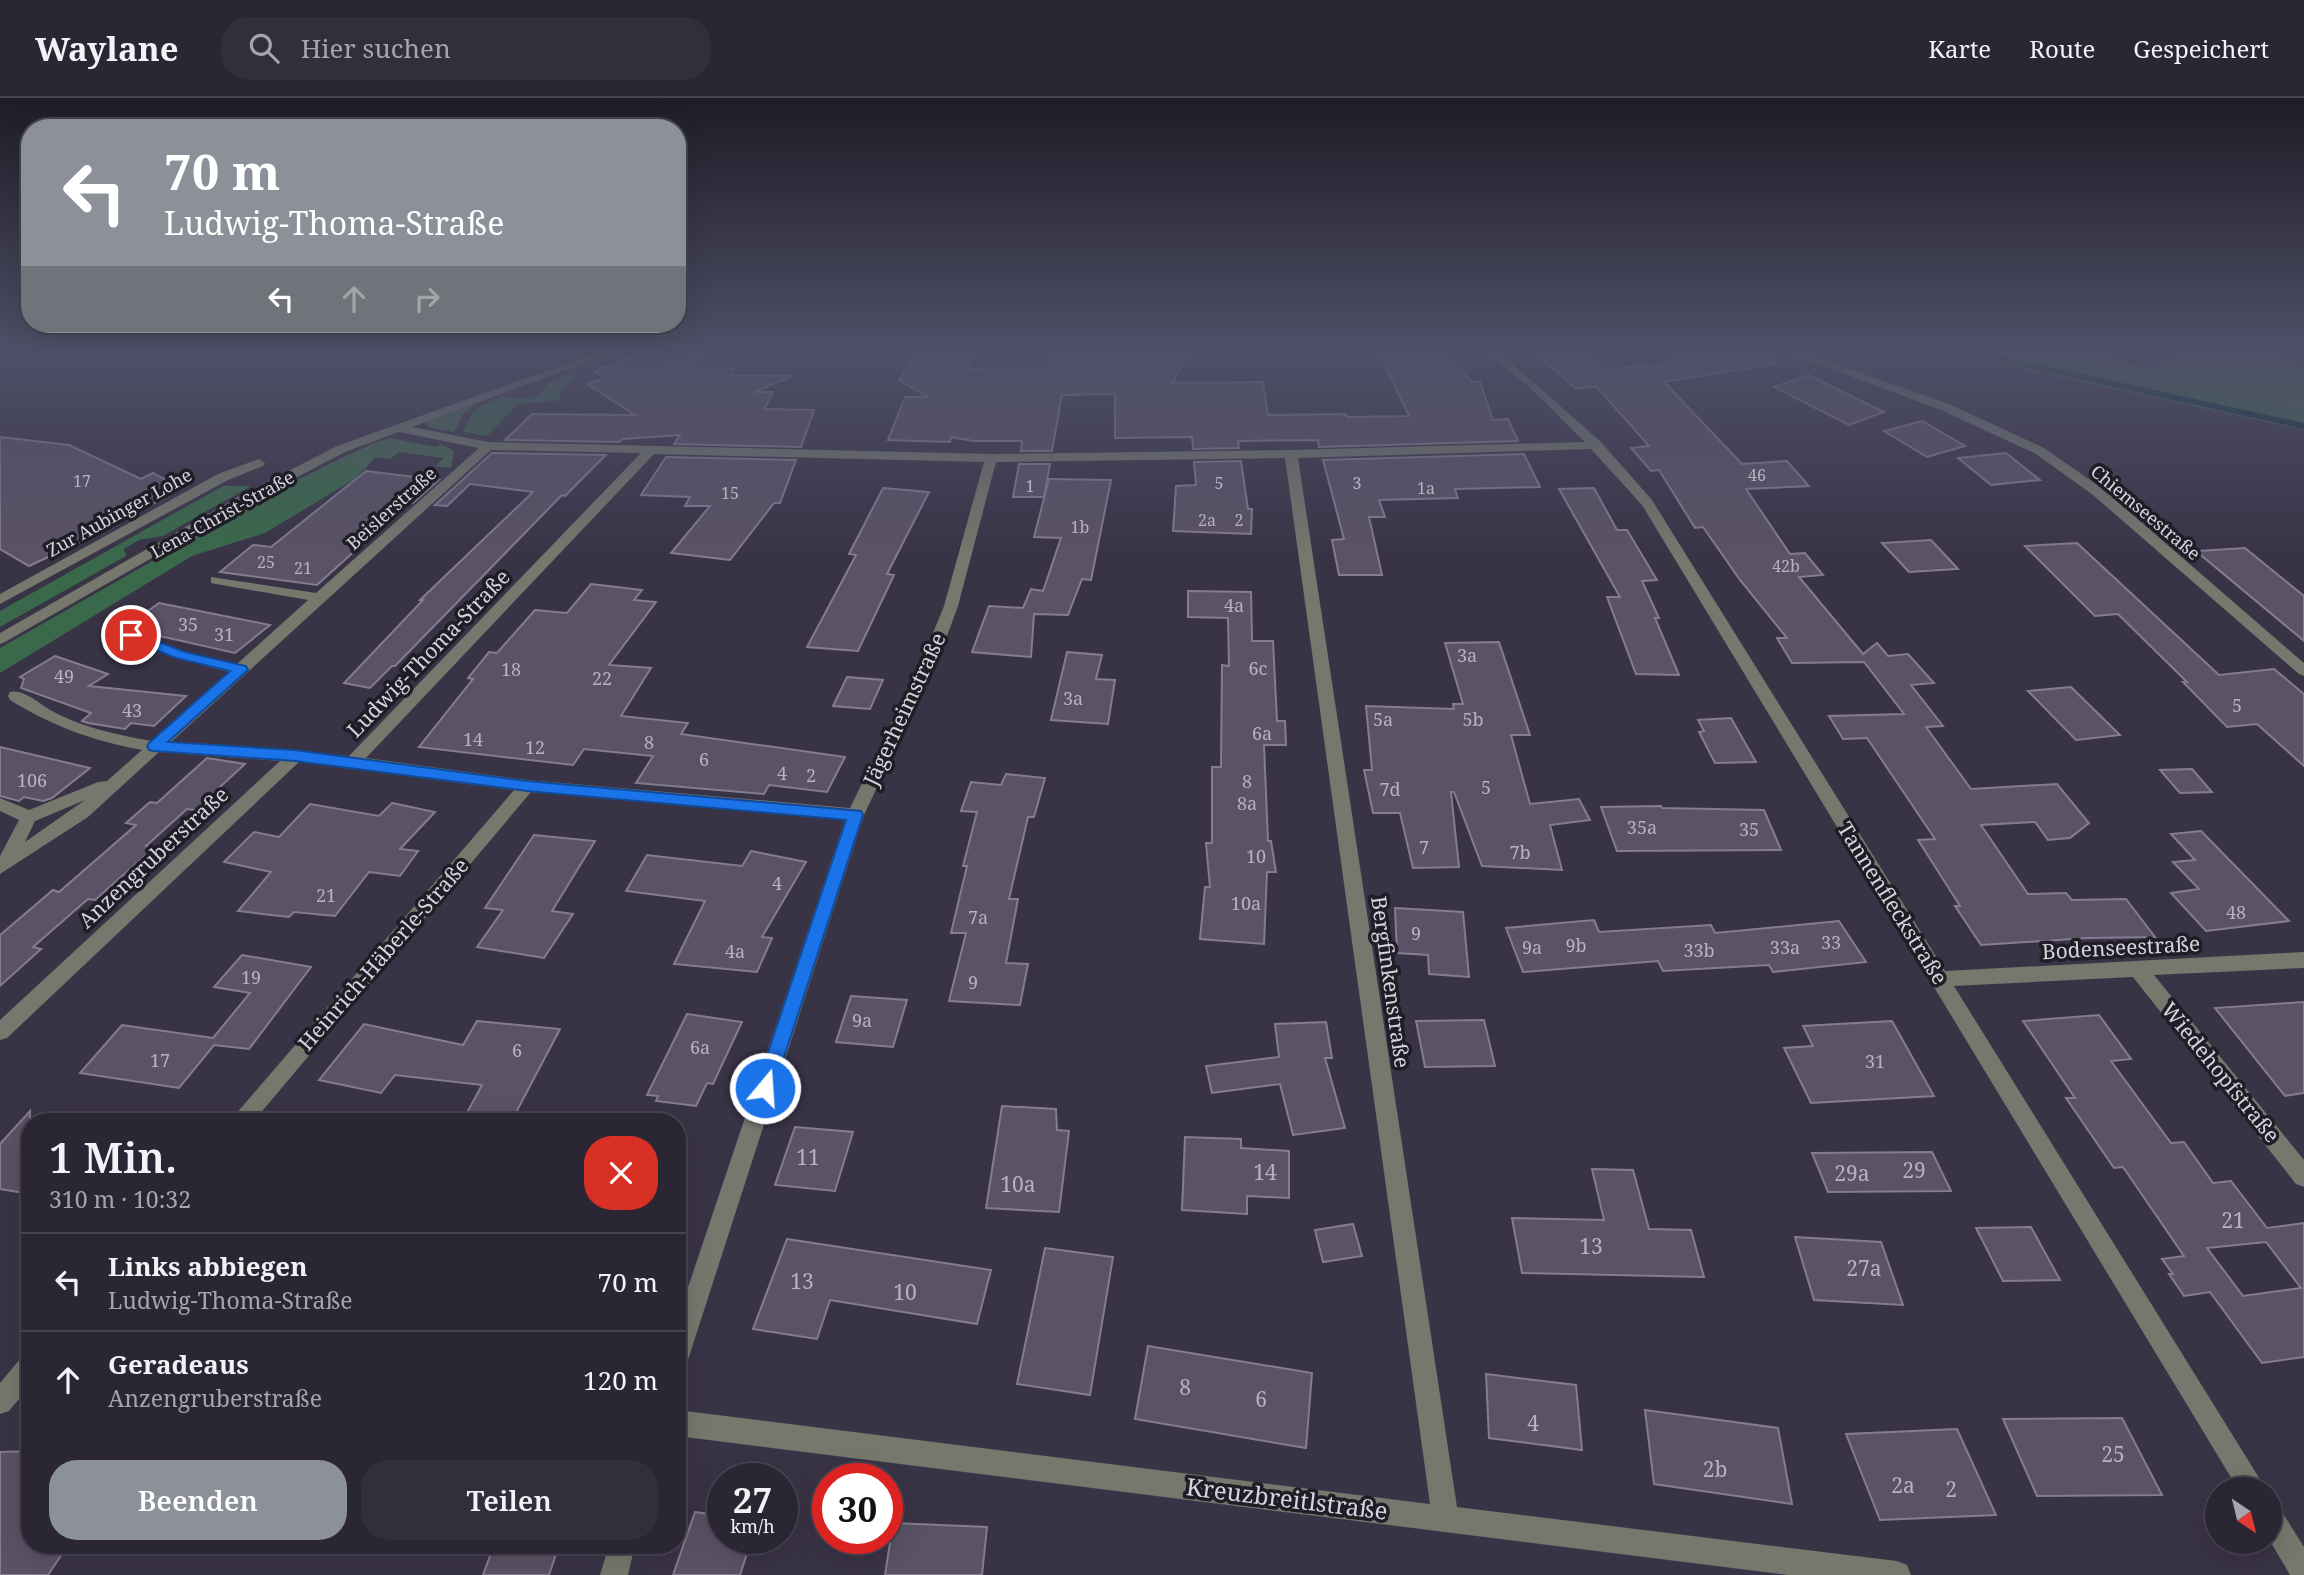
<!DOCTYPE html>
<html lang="de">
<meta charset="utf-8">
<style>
:root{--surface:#2b2634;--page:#332e3c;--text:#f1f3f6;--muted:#a6a5ac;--line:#47434f;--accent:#8c9099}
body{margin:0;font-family:"Noto Serif",serif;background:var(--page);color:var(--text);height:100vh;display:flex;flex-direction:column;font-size:26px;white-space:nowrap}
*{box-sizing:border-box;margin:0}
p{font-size:23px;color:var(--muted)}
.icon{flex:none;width:38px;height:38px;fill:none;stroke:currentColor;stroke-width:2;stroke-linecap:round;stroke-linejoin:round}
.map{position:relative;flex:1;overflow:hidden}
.drawer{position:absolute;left:21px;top:1015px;width:665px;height:441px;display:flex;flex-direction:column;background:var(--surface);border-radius:28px;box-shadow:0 7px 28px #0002,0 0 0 2px var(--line)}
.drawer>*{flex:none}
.guide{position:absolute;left:21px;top:21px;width:665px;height:214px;border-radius:28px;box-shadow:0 7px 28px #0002,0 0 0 2px var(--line);background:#8c9099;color:#fff;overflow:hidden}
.needle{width:46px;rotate:145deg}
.tools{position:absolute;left:2205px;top:1379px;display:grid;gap:14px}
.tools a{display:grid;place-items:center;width:77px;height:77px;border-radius:50%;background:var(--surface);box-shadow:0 7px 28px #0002,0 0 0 2px var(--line);font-size:35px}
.speed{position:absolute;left:707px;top:1365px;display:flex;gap:14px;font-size:35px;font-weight:700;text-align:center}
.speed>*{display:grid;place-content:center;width:91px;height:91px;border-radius:50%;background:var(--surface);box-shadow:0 7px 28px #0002,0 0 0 2px var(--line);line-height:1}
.speed small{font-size:18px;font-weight:400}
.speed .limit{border:10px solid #d22;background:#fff;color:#111}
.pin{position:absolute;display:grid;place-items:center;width:60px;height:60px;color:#fff;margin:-30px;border:4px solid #fff;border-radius:50%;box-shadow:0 2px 7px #0007}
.me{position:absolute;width:77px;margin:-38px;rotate:18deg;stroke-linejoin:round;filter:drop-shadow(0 0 5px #0008)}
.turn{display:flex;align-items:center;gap:24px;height:147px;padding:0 28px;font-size:32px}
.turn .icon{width:91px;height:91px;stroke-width:2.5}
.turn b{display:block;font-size:49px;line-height:60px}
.lanes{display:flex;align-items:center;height:66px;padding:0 28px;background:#0003;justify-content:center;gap:35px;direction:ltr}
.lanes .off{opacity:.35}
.round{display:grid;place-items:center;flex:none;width:74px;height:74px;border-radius:28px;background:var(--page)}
.headline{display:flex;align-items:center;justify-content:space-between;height:119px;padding:0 28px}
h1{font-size:42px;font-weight:600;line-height:52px}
.action{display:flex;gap:14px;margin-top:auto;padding:14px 28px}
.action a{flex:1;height:80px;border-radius:28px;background:var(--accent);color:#fff;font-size:28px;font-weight:600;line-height:80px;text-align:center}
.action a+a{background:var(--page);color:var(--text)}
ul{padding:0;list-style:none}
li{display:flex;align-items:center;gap:21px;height:98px;padding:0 28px;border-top:2px solid var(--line)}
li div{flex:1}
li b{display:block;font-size:26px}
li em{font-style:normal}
header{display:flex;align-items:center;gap:42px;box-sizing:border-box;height:98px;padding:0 35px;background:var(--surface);border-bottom:2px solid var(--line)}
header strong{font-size:33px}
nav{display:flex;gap:38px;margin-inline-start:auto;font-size:24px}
.search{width:490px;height:63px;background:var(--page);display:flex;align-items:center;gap:18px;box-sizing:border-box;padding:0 24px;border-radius:28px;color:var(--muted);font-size:26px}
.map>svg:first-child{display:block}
.green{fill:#456851}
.forest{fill:#39694a}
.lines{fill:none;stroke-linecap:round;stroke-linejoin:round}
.stream{stroke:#062d34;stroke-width:6}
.building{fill:#5a5265;stroke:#857c91;stroke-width:2;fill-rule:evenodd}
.minor{fill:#76776d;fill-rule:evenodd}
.route{fill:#1a73e8;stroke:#114b97;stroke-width:2}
.labels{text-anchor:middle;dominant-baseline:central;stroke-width:7;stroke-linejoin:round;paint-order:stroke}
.far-number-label{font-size:16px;fill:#b7b3c0}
.far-street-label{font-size:18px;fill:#d6d3df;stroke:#1f1d25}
.number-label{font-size:18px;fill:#b7b3c0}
.street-label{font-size:21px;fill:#d6d3df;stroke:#1f1d25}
.near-number-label{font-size:21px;fill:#b7b3c0}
.near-street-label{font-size:24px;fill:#d6d3df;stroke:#1f1d25}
</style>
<header>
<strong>Waylane</strong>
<div class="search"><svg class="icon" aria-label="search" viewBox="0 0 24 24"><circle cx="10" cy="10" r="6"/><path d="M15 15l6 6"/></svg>Hier suchen</div>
<nav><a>Karte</a><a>Route</a><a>Gespeichert</a></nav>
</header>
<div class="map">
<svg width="2304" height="1477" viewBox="0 0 2304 1477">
<rect width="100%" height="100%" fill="#393346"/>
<g class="green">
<polygon points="2015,253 2097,253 2146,271 2190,253 2262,253 2304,269 2304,314"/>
<polygon points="470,305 474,308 464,315 454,334 429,329 426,326 429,321"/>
<polygon points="390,340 436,349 441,346 454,353 451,370 435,368 444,360 399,354 390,361 375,359 364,372 333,364 374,345"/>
</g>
<g class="forest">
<polygon points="1939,253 2015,253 2304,314 2304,332"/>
<polygon points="576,274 557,303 518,306 487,338 463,334 472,316 483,306 504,298 521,301 537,298 553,281"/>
<polygon points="333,364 364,372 353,382 265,435 192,458 0,575 0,550 275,393"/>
<polygon points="223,388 251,388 163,438 139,442 124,451 126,458 0,529 0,513"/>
</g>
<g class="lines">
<polyline class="stream" points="1965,253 2304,328"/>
</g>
<g class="building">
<polygon points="651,253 701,256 691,272 734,271 732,277 792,278 754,294 773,294 764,311 814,312 801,349 674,346 680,337 623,341 619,344 505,342 532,316 635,317 587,286 605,280 594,273"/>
<polygon points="918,253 978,253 967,271 1047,270 1056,253 1190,253 1172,285 1263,284 1268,317 1346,316 1347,319 1409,318 1378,253 1442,253 1472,284 1480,284 1493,322 1508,321 1518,343 1319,349 1318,342 1238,343 1239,350 1193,351 1192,339 1115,340 1115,296 1062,297 1052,353 1021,353 1022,343 973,343 951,339 950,344 888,342 905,299 928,299 899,282"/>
<polygon points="1534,253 1581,253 1607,272 1647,266 1651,271 1697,253 1774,253 1775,266 1664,284 1742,366 1787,363 1809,388 1746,391 1790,456 1805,455 1823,477 1799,479 1863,556 1877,545 1888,558 1908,556 1934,585 1911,587 1943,628 1926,629 1971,691 2057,686 2089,725 2070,740 2048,742 2035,724 1981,727 2028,796 2066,795 2072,802 2126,801 2155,839 2088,840 1981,847 1955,808 1960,808 1918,742 1935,741 1867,640 1843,641 1829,618 1904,616 1864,564 1792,565 1777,540 1787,540 1740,482 1703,429 1695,430 1659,372 1651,373 1631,350 1649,348 1596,288 1576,291"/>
<polygon points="1808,277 1884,314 1849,327 1774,289"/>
<polygon points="1922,323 1965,348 1927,359 1884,333"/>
<polygon points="0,339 69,347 141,381 153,375 180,390 160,399 163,401 105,427 108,429 90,437 93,438 29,468 0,451"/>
<polygon points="492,355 606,357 565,398 562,397 395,568 392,568 370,590 344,585 423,502 420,502 533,394 470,386 447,408 435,407"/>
<polygon points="2006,355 2040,382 1991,387 1958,360"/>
<polygon points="1524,356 1540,389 1455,391 1458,400 1379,402 1385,419 1369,419 1382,477 1339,477 1332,442 1344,441 1323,362"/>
<polygon points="666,359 796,362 780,405 774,405 730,462 671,455 710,408 685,408 690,399 641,397"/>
<polygon points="1241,363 1248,411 1252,411 1251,436 1173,433 1176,388 1196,387 1194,364"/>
<polygon points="1019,366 1050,366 1044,399 1013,399"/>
<polygon points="366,373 439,382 413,405 409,404 317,487 220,474 253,447 271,449"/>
<polygon points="1049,381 1111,382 1091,482 1082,481 1068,517 1034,516 1031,559 972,554 989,508 1023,510 1031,491 1043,493 1061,440 1034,439"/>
<polygon points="883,390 929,394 887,476 894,477 858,553 807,549 856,457 849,456"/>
<polygon points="1594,390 1617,432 1627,432 1657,482 1642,483 1659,520 1655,520 1679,577 1636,576 1607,499 1620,499 1559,391"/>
<polygon points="1931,442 1958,471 1909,474 1882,445"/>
<polygon points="2077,445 2219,577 2274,571 2304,596 2304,668 2257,626 2227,629 2183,584 2187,584 2118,516 2095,518 2025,448"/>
<polygon points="2245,450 2304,498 2304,543 2196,453"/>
<polygon points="591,486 642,492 634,502 656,504 609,567 651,570 621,618 688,625 681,636 845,659 827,694 769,687 764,696 636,685 653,658 584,651 573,667 419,649 473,581 468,580 489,554 497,555 535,512 567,515"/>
<polygon points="1188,493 1251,494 1252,543 1273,543 1277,623 1285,623 1286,647 1264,647 1268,743 1271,743 1276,774 1267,774 1264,846 1200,841 1205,789 1210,789 1206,745 1212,745 1212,669 1221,669 1222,567 1229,568 1228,520 1188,519"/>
<polygon points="159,505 270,527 235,555 124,530"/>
<polygon points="1499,544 1530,637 1511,637 1530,706 1579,701 1590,722 1550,727 1562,772 1482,768 1454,694 1451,694 1459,769 1413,770 1400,715 1373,715 1364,672 1372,672 1366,608 1454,611 1453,606 1463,606 1445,545"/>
<polygon points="1067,554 1102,557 1096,581 1115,582 1108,626 1051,622"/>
<polygon points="55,558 108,576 89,588 186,598 154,628 131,625 125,631 88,625 82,623 91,615 21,590 24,581 20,579"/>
<polygon points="847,579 883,582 870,611 833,608"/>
<polygon points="2071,589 2120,637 2076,642 2028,593"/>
<polygon points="1731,620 1756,664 1715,665 1699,634 1704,633 1698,622"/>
<polygon points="0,649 90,670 52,700 43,703 24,699 19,703 0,698"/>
<polygon points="207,660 245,666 195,712 187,711 146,748 154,750 95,802 88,801 33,849 41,851 0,888 0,837 53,792 59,794 136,727 126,725 150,704 157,705"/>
<polygon points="2192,671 2212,694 2180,695 2160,672"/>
<polygon points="1006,676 1045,680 1034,719 1028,719 1009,801 1018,801 1006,865 1028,866 1020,907 949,903 966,835 951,835 967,768 963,768 977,714 961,713 971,684 1001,687"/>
<polygon points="392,705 435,714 400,751 418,753 400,778 369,774 335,818 294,814 289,819 238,813 271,774 224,764 254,734 279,739 310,706 379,718"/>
<polygon points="1661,708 1662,710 1764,712 1781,752 1617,753 1601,709"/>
<polygon points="2201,733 2289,823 2206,833 2171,795 2199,791 2173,764 2195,762 2171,736"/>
<polygon points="534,737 595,743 552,813 573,816 544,860 477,849 503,812 485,810"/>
<polygon points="751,753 806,764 762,839 772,840 757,874 674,866 705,803 626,793 647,757 742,768"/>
<polygon points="1395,810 1463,814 1469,879 1429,876 1428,857 1397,855"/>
<polygon points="1594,822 1599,834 1711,827 1715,835 1839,823 1866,864 1773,874 1769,867 1663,873 1658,863 1523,874 1506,830"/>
<polygon points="242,857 311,869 249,951 214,947 179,990 80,975 122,927 213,940 250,895 214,889"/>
<polygon points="851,898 907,902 893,949 836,944"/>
<polygon points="2304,904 2304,995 2285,998 2215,910"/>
<polygon points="687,916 742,924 713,986 707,985 696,1008 656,1003 658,998 647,997"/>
<path d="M2099,917l32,44 -20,2 60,82 13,-1 29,41 18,-2 36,47 37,-5v134l-42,6 -52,-71 -26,4 -15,-22h4l-11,-15 22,-3 -61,-89 -9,1 -48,-70h9l-52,-77zM2266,1144l35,46 -58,8 -36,-48z"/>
<polygon points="1484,922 1495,968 1425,969 1416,923"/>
<polygon points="477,923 560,931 511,1024 462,1024 482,987 395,977 381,995 319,982 364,926 463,947"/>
<polygon points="1892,923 1934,998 1811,1005 1784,950 1813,948 1803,928"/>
<polygon points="1326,924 1332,960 1325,960 1345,1030 1293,1037 1280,986 1212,995 1206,968 1279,959 1275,926"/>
<polygon points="1002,1008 1056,1011 1057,1032 1069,1033 1059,1114 986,1110"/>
<polygon points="30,1013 30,1096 0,1091 0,1046"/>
<polygon points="795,1029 853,1034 835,1093 775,1087"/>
<polygon points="1185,1039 1241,1041 1241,1050 1289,1053 1289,1100 1247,1098 1247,1116 1182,1112"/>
<polygon points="1932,1054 1951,1093 1828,1094 1812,1055"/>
<polygon points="1592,1071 1633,1072 1649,1131 1691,1132 1704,1179 1522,1175 1512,1120 1604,1122"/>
<polygon points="1353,1126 1362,1158 1323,1164 1315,1132"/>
<polygon points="2031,1129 2060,1182 2003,1183 1976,1130"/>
<polygon points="1795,1139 1881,1144 1903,1207 1814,1202"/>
<polygon points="787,1141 991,1172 977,1226 830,1202 817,1241 753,1231"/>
<polygon points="1045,1150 1113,1159 1090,1297 1017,1286"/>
<polygon points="1148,1248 1312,1275 1306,1350 1135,1321"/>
<polygon points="1486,1276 1576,1287 1582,1352 1489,1340"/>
<polygon points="1645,1312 1778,1330 1792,1406 1654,1386"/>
<polygon points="2122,1320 2162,1397 2037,1398 2003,1321"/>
<polygon points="1957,1331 1996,1417 1880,1422 1846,1336"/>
<polygon points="30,1353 30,1447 68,1447 48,1477 0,1477 0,1354"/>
<polygon points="695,1414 723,1418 723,1440 752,1440 740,1477 673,1477"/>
<polygon points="893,1425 987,1429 982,1477 885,1477"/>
<polygon points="494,1447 559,1447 549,1477 483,1477"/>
</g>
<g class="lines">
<g class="minor">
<path d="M602,253h15l-205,76 76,15 503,12 300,-4 294,-8 -55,-54 -44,-37h12l103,91 51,58 293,471 359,-19v16l-150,7 150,185v27l-8,-3 -163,-207 -179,9 312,503h-28l-596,-984 -51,-56 -293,9 159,1049 440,54 10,4 4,10h-122l-1112,-139v-26l753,94 -145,-1046 -289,4 -38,144 -18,49 -76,160 -178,551 -9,3v-49l168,-500 -314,-28 -278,330h-24l285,-332 -215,-28 -292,276 -7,2v-20l280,-259 -121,-9 -71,65 -88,57v-18l19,-36 -19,-9v-13l29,12 69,-28 9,-1 35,-31c-49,-9 -90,-24 -132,-50l-2,-4 2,-4c14,-3 28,11 40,18 31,17 67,25 102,31l77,-69 -53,-14 -50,-20 -2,-3 2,-3h10l50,20 51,12 71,-64 -92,-16 -5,-1v-6l105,16 163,-145 -80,-16 -54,20 -97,51 -243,139 -5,2v-11l238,-136 99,-51zM491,352l150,3 -292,303 -179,-13zM654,356l330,8 -40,144 -20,49 -74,153 -323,-28 -161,-22zM85,702l-60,42 10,-21z"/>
<polygon points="1783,253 1798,253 1949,306 2044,350 2103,391 2304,565 2304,578 2299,576 2093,397 2036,356 1941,312"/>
<polygon points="259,361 265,365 263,368 228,382 0,506 0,496 218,376"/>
<polygon points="30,1257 30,1288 9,1313 0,1316 0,1285 21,1260"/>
<polygon points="2270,1405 2279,1409 2304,1449 2304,1477 2290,1477 2270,1443"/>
<polygon points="609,1447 635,1447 628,1477 600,1477"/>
</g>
</g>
<linearGradient id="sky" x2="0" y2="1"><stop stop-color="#1f1c26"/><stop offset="0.55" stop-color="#4e5068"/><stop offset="1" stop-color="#4e5068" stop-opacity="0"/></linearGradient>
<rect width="2304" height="459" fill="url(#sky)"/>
<polygon class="route" points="131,533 185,554 246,568 248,572 168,644 295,652 527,683 861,713 863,717 772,996 765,999 759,996 756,990 846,722 527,693 295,663 154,653 149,652 147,648 149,645 230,573 176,560 126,540 126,534"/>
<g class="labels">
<g class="far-number-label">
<text x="1757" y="377">46</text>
<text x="82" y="383">17</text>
<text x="1219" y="385">5</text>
<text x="1357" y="385">3</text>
<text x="1030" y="388">1</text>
<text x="1426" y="390">1a</text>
<text x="730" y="395">15</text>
<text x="1207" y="422">2a</text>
<text x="1239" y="422">2</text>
<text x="1080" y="429">1b</text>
<text x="266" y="464">25</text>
<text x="1786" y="468">42b</text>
<text x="303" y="470">21</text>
</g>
<g class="far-street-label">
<text transform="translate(391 410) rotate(-42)">Beislerstraße</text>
<text transform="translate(119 414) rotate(-29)">Zur Aubinger Lohe</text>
<text transform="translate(2146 414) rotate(40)">Chiemseestraße</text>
<text transform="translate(222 416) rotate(-29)">Lena-Christ-Straße</text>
</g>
<g class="number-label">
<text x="1234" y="507">4a</text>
<text x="188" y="526">35</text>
<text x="224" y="536">31</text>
<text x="1467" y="557">3a</text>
<text x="1258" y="570">6c</text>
<text x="511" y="571">18</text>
<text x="64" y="578">49</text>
<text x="602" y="580">22</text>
<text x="1073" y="600">3a</text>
<text x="2237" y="607">5</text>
<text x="132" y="612">43</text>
<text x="1383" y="621">5a</text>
<text x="1473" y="621">5b</text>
<text x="1262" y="635">6a</text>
<text x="473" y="641">14</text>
<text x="649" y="644">8</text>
<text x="535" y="649">12</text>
<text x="704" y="661">6</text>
<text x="782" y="675">4</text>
<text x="811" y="677">2</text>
<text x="32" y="682">106</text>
<text x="1247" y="683">8</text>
<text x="1486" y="689">5</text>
<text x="1390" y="691">7d</text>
<text x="1247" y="705">8a</text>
<text x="1642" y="729">35a</text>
<text x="1749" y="731">35</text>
<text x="1424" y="749">7</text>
<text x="1520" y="754">7b</text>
<text x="1256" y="758">10</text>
<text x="777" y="785">4</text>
<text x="326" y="797">21</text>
<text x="1246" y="805">10a</text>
<text x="2236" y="814">48</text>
<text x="978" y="819">7a</text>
<text x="1416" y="835">9</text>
<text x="1831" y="844">33</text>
<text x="1576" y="847">9b</text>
<text x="1532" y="849">9a</text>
<text x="1785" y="849">33a</text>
<text x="1699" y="852">33b</text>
<text x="735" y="853">4a</text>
<text x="251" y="879">19</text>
<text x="973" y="884">9</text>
<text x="862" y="922">9a</text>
<text x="700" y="949">6a</text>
<text x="517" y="952">6</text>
<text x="160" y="962">17</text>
<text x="1875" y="963">31</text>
</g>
<g class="street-label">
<text transform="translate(428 555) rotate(-46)">Ludwig-Thoma-Straße</text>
<text transform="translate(904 611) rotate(-65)">Jägerheimstraße</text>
<text transform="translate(153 759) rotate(-43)">Anzengruberstraße</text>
<text transform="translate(1893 805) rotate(58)">Tannenfleckstraße</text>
<text transform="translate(2121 849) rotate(-3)">Bodenseestraße</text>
<text transform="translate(383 856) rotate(-49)">Heinrich-Häberle-Straße</text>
<text transform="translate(1391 884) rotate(82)">Bergfinkenstraße</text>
<text transform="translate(2221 974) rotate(51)">Wiedehopfstraße</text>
</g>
<g class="near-number-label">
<text x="808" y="1059">11</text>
<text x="1914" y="1072">29</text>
<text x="1265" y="1074">14</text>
<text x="1852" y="1075">29a</text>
<text x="1018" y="1086">10a</text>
<text x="2233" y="1122">21</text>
<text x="1591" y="1148">13</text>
<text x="1864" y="1170">27a</text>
<text x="802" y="1183">13</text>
<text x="905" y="1194">10</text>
<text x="1185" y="1289">8</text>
<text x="1261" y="1301">6</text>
<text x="1533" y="1325">4</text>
<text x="2113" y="1356">25</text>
<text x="1715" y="1371">2b</text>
<text x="1903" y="1387">2a</text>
<text x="1951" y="1391">2</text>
</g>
<g class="near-street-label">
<text transform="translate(1287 1400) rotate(7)">Kreuzbreitlstraße</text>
</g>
</g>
</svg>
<div class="tools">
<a><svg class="needle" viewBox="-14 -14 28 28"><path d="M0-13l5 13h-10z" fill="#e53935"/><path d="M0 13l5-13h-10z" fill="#a6a5ac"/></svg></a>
</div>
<div class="speed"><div>27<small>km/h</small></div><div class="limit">30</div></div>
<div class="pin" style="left:131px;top:537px;background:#d93025"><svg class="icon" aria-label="arrive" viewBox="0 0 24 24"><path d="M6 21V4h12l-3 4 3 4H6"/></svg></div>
<svg class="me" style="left:765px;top:990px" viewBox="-20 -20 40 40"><circle r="17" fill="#1a73e8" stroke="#fff" stroke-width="3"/><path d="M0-11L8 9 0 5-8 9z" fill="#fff"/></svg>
<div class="guide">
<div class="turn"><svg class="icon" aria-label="left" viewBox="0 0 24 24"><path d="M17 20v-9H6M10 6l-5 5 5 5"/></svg><div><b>70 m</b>Ludwig-Thoma-Straße</div></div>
<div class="lanes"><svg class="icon" aria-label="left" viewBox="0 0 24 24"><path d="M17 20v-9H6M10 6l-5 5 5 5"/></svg><svg class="icon off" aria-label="ahead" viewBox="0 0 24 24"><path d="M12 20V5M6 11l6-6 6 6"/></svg><svg class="icon off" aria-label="right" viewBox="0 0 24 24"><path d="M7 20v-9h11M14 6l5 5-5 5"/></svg></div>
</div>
<section class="drawer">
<div class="headline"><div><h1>1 Min.</h1><p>310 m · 10:32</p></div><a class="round" style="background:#d93025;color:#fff"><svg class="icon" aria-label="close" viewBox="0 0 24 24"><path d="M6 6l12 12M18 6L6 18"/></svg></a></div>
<ul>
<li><svg class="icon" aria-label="left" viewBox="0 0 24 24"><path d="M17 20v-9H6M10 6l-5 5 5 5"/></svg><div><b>Links abbiegen</b><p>Ludwig-Thoma-Straße</p></div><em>70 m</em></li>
<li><svg class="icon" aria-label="ahead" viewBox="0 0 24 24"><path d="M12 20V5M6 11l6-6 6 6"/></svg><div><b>Geradeaus</b><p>Anzengruberstraße</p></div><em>120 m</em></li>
</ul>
<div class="action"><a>Beenden</a><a>Teilen</a></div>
</section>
</div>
